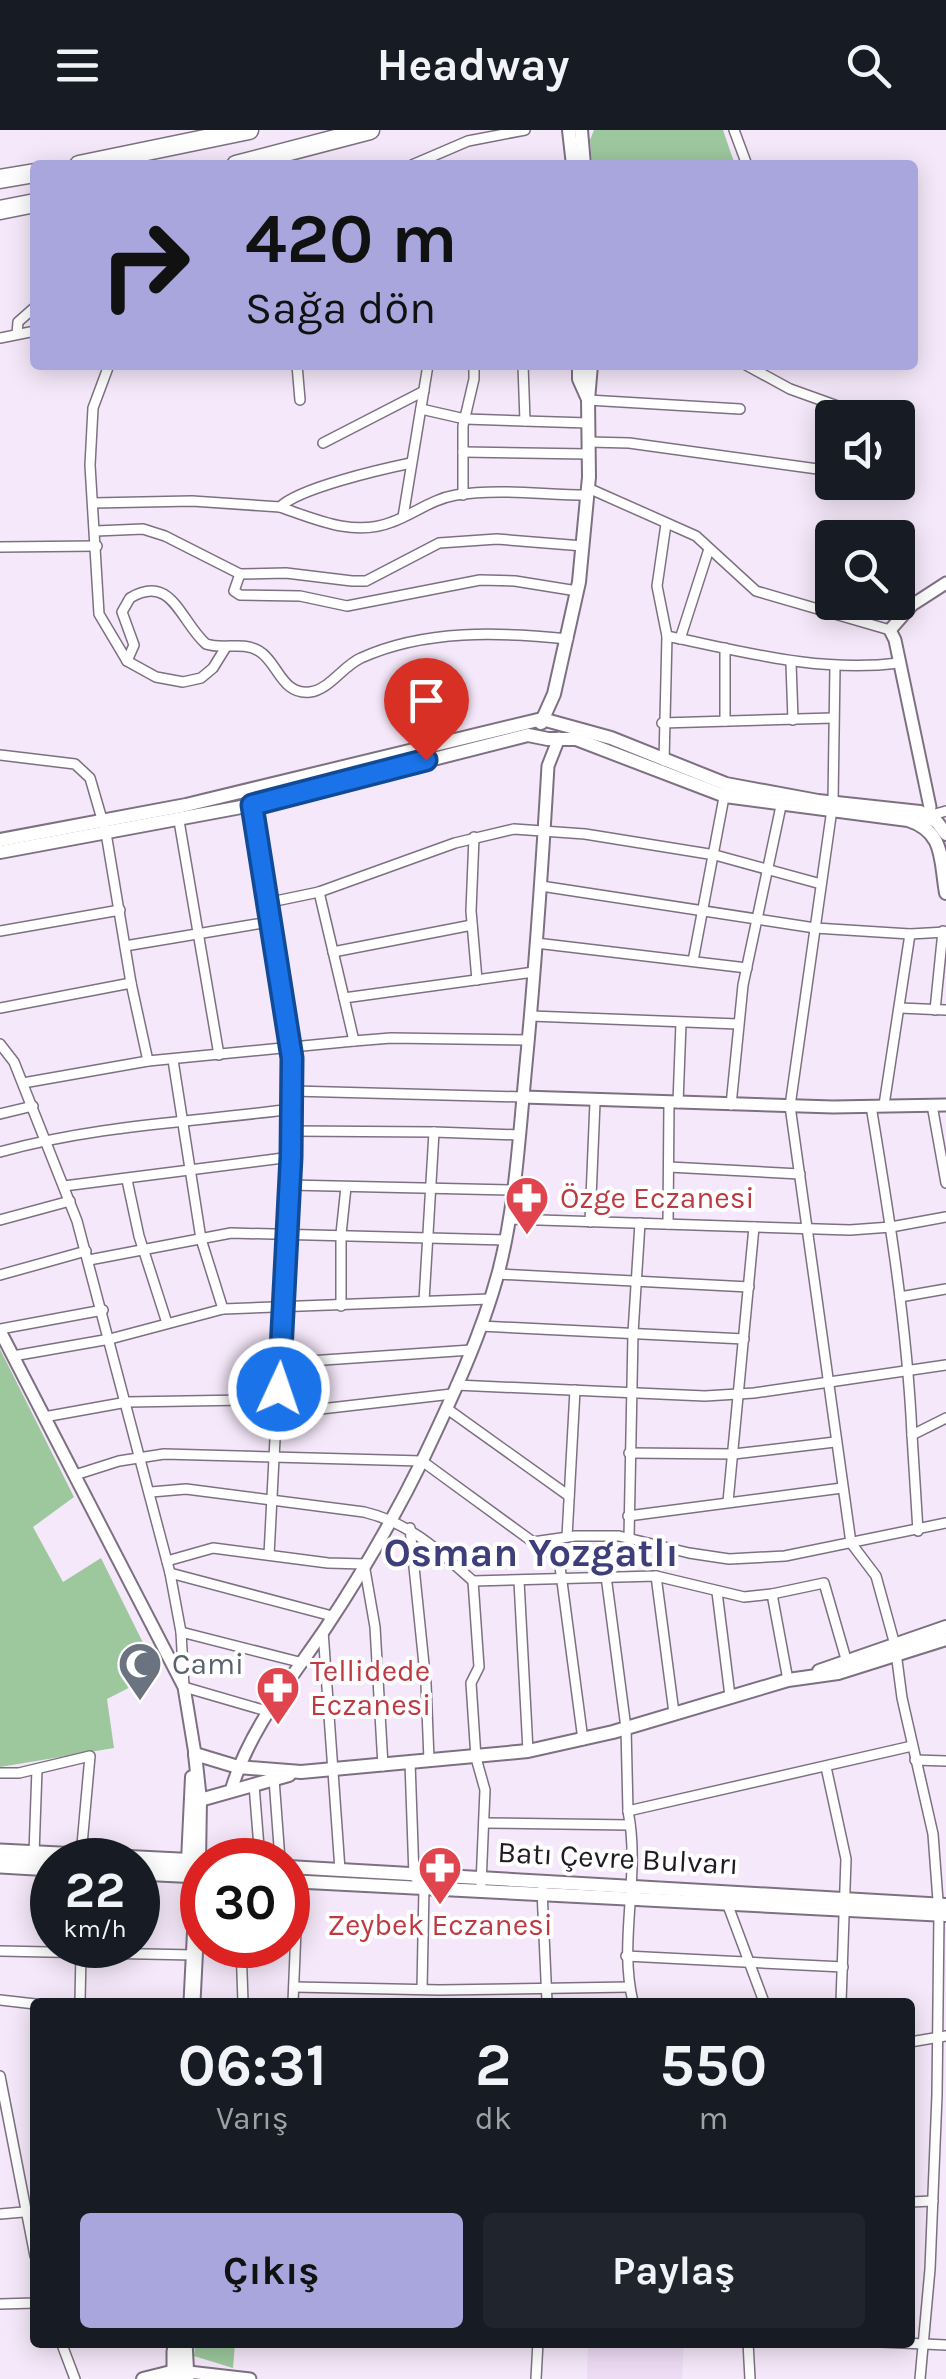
<!DOCTYPE html>
<html lang="tr">
<meta charset="utf-8">
<style>
:root{--surface:#171b24;--page:#20242c;--text:#f1f3f6;--muted:#9ea1a6;--accent:#a9a6de}
body{margin:0;font-family:Karla,sans-serif;background:var(--page);color:var(--text);height:100vh;display:flex;flex-direction:column;font-size:38px;white-space:nowrap}
*{box-sizing:border-box;margin:0}
p{font-size:32px;color:var(--muted)}
.icon{flex:none;width:55px;height:55px;fill:none;stroke:currentColor;stroke-width:2;stroke-linecap:round;stroke-linejoin:round}
.map{position:relative;flex:1;overflow:hidden}
.sheet{position:absolute;left:30px;top:1868px;width:885px;height:350px;display:flex;flex-direction:column;background:var(--surface);border-radius:10px;box-shadow:0 5px 25px #0003}
.sheet>*{flex:none}
.guide{position:absolute;left:30px;top:30px;width:888px;height:210px;border-radius:10px;box-shadow:0 5px 25px #0003;background:#a9a6de;color:#111;overflow:hidden}
.buttons{position:absolute;left:815px;top:270px;display:grid;gap:20px}
.buttons a{display:grid;place-items:center;width:100px;height:100px;border-radius:10px;background:var(--surface);box-shadow:0 5px 25px #0003;font-size:50px}
.speed{position:absolute;left:30px;top:1708px;display:flex;gap:20px;font-size:50px;font-weight:700;text-align:center}
.speed>*{display:grid;place-content:center;width:130px;height:130px;border-radius:50%;background:var(--surface);box-shadow:0 5px 25px #0003;line-height:1}
.speed small{font-size:25px;font-weight:400}
.speed .limit{border:15px solid #d22;background:#fff;color:#111}
.pin{position:absolute;display:grid;place-items:center;width:85px;height:85px;color:#fff;margin:-102px -42px;border-radius:50% 50% 50% 0;rotate:-45deg;box-shadow:0 0 10px #0007}
.pin .icon{rotate:45deg}
.me{position:absolute;width:110px;margin:-55px;rotate:3deg;stroke-linejoin:round;filter:drop-shadow(0 0 8px #0008)}
.turn{display:flex;align-items:center;gap:35px;height:210px;padding:0 50px;font-size:45px}
.turn .icon{width:130px;height:130px;stroke-width:2.5}
.turn b{display:block;font-size:70px;line-height:85px}
.eta{display:flex;justify-content:space-evenly;align-items:center;height:170px;text-align:center}
.eta b{font-size:60px;font-weight:700;line-height:70px}
.button{display:flex;gap:20px;margin-top:auto;padding:20px 50px}
.button a{flex:1;height:115px;border-radius:10px;background:var(--accent);color:#111;font-size:40px;font-weight:700;line-height:115px;text-align:center}
.button a+a{background:var(--page);color:var(--text)}
header{display:flex;justify-content:space-between;align-items:center;height:130px;padding:0 50px;background:var(--surface);font-size:45px;font-weight:700}
.map>svg:first-child{display:block}
.built{fill:#eedcf5}
.green{fill:#9dc89e}
.lines{fill:none;stroke-linecap:round;stroke-linejoin:round}
.minor-casing{stroke:#7d7181;stroke-width:12}
.tertiary-casing{stroke:#7d7181;stroke-width:15}
.secondary-casing{stroke:#7d7181;stroke-width:16}
.primary-casing{stroke:#7d7181;stroke-width:19}
.motorway-casing{stroke:#7d7181;stroke-width:21}
.minor{stroke:#fff;stroke-width:9}
.tertiary{stroke:#fff;stroke-width:11}
.secondary{stroke:#fff;stroke-width:12}
.primary{stroke:#fff;stroke-width:15}
.motorway{stroke:#fff;stroke-width:18}
.route-casing{stroke:#114b97;stroke-width:25}
.route{stroke:#1a73e8;stroke-width:18}
.labels{text-anchor:middle;dominant-baseline:central;stroke-width:8;stroke-linejoin:round;paint-order:stroke}
.health-label{font-size:30px;fill:#be3a42;stroke:#fff;text-anchor:start}
.worship-label{font-size:30px;fill:#5b616d;stroke:#fff;text-anchor:start}
.street-label{font-size:30px;fill:#201b22;stroke:#fff}
.district-label{font-size:40px;font-weight:bold;fill:#3e3e7b;stroke:#fff}
</style>
<header><svg class="icon" aria-label="menu" viewBox="0 0 24 24"><path d="M4 6h16M4 12h16M4 18h16"/></svg>Headway<svg class="icon" aria-label="search" viewBox="0 0 24 24"><circle cx="10" cy="10" r="6"/><path d="M15 15l6 6"/></svg></header>
<div class="map">
<svg width="946" height="2249" viewBox="0 0 946 2249">
<rect width="100%" height="100%" fill="#f5e8fa"/>
<polygon class="built" points="588,2213 684,2213 682,2249 587,2249"/>
<g class="green">
<polygon points="594,0 723,0 735,35 592,35 590,10"/>
<polygon points="0,1219 74,1367 33,1397 63,1452 101,1428 158,1543 107,1569 114,1618 0,1637"/>
<polygon points="235,2213 233,2238 194,2226 195,2215"/>
</g>
<g class="lines">
<defs>
<g id="minor">
<polyline points="734,0 747,35"/>
<polyline points="412,35 468,11 525,0"/>
<polyline points="17,204 18,192 35,177"/>
<polyline points="0,208 35,201"/>
<polyline points="109,235 93,278 90,335 99,484 127,531 156,547 183,552 201,548 213,538 226,517"/>
<polyline points="297,235 300,270"/>
<polyline points="523,235 525,291"/>
<polyline points="746,235 790,259 857,283"/>
<polyline points="588,270 740,279"/>
<polyline points="421,279 465,289 588,293"/>
<polyline points="588,312 629,313 832,341"/>
<polyline points="323,313 424,261"/>
<polyline points="463,322 588,324"/>
<polyline points="588,358 696,406 756,461 890,500"/>
<polyline points="463,365 463,296 474,249 474,235"/>
<path d="M93,373l99,-2 88,6c19,-19 102,-38 131,-44"/>
<path d="M280,377c37,13 74,30 112,15 22,-8 40,-23 64,-27 43,-7 88,0 131,0"/>
<polyline points="403,387 428,235"/>
<polyline points="96,401 143,399 165,406 240,444 286,443 352,451 366,451 439,413 497,409 583,416"/>
<polyline points="0,417 97,416"/>
<polyline points="240,444 234,461 240,465 300,466 347,476 480,450 515,451 577,461"/>
<path d="M667,506c78,16 152,37 232,27"/>
<polyline points="680,509 709,419"/>
<path d="M127,531l7,-16 -12,-33 8,-14c42,-25 50,23 76,46 18,6 36,-3 53,7 19,11 22,44 51,41 19,-2 34,-27 51,-34 64,-29 139,-26 207,-19"/>
<polyline points="791,533 793,590"/>
<polyline points="835,537 833,672 790,976 851,1413 876,1446 895,1515 902,1568 933,1704 939,1784 937,1965 930,2139 920,2249"/>
<polyline points="725,591 725,518"/>
<polyline points="662,593 833,588"/>
<polyline points="0,625 75,634 90,648 106,703 131,853 148,931"/>
<polyline points="664,631 667,506 657,456 666,394"/>
<polyline points="251,672 291,920 293,961 269,1425"/>
<polyline points="928,686 946,681"/>
<polyline points="179,691 219,925"/>
<polyline points="474,707 471,781 477,850"/>
<polyline points="541,756 815,798 910,804 884,975"/>
<polyline points="319,762 344,868"/>
<polyline points="266,773 319,762 455,713 514,699 585,704 715,725 821,754"/>
<polyline points="0,801 120,780"/>
<polyline points="910,804 946,802"/>
<polyline points="536,813 747,838"/>
<polyline points="125,816 269,792"/>
<polyline points="333,822 472,795"/>
<polyline points="693,831 725,662"/>
<polyline points="0,878 131,853"/>
<polyline points="900,878 946,880"/>
<polyline points="935,880 943,801"/>
<polyline points="531,886 738,894"/>
<polyline points="354,911 344,868 534,842"/>
<polyline points="0,914 14,932 77,1091 170,1443 332,1486"/>
<polyline points="23,953 148,931 354,911 391,908 529,910"/>
<polyline points="293,961 523,967"/>
<polyline points="678,973 681,893"/>
<polyline points="731,975 743,855 781,676"/>
<polyline points="932,975 946,1053"/>
<path d="M871,976c18,109 36,218 41,329"/>
<polyline points="0,984 33,976"/>
<polyline points="292,1001 434,1002 424,1171"/>
<polyline points="434,1002 519,1005"/>
<path d="M0,1022c96,-27 194,-30 292,-43"/>
<polyline points="669,1037 800,1044"/>
<polyline points="127,1050 139,1106 167,1193"/>
<polyline points="289,1055 513,1060"/>
<polyline points="64,1056 291,1027"/>
<polyline points="509,1089 850,1100 891,1097 946,1087"/>
<polyline points="0,1090 70,1071"/>
<polyline points="590,1092 595,972"/>
<polyline points="668,1094 669,972"/>
<polyline points="89,1130 231,1103 506,1110"/>
<polyline points="498,1144 749,1157"/>
<polyline points="0,1145 86,1121"/>
<polyline points="900,1167 946,1159"/>
<polyline points="341,1176 341,1104 346,1057"/>
<polyline points="223,1179 490,1169"/>
<polyline points="480,1196 744,1209"/>
<polyline points="0,1199 103,1180"/>
<polyline points="13,1226 110,1209 223,1179 201,1109 173,930"/>
<polyline points="280,1233 471,1220"/>
<polyline points="456,1255 705,1266 754,1263 946,1235"/>
<polyline points="446,1278 569,1366"/>
<polyline points="277,1284 452,1264"/>
<polyline points="44,1287 127,1272 246,1270"/>
<polyline points="629,1323 734,1324 835,1312"/>
<polyline points="75,1345 119,1331 164,1324 422,1331 533,1412 575,1406 619,1406 689,1423 729,1429 785,1426 946,1393"/>
<path d="M151,1362l35,-3 178,23c46,11 75,39 109,69l183,-5 88,21 28,-3 16,86"/>
<polyline points="728,1372 754,1097"/>
<polyline points="628,1386 842,1358"/>
<polyline points="410,1398 426,1554 429,1630"/>
<polyline points="918,1401 912,1305 946,1288"/>
<polyline points="567,1407 575,1260"/>
<polyline points="629,1408 633,1203 640,1093"/>
<polyline points="534,1413 559,1429 583,1610"/>
<polyline points="167,1431 213,1418 328,1433 364,1434 375,1497 383,1636"/>
<polyline points="170,1443 181,1502"/>
<polyline points="606,1446 626,1598 628,1681"/>
<polyline points="656,1446 674,1583"/>
<polyline points="473,1451 479,1537 471,1553 476,1628 485,1660 481,1754"/>
<polyline points="519,1451 528,1621"/>
<polyline points="717,1462 730,1566"/>
<polyline points="772,1464 824,1453 846,1529"/>
<polyline points="323,1501 340,1740"/>
<polyline points="270,1582 184,1557 181,1502 299,1532"/>
<polyline points="915,1630 946,1631"/>
<polyline points="410,1632 414,1746 424,1758 422,1859"/>
<polyline points="826,1637 846,1729 841,1872"/>
<polyline points="0,1643 19,1643 90,1626 81,1726"/>
<polyline points="274,1649 280,1730"/>
<polyline points="254,1655 260,1730"/>
<polyline points="484,1693 630,1695"/>
<polyline points="34,1724 37,1639"/>
<polyline points="542,1760 547,1872"/>
<polyline points="727,1773 764,1872"/>
<polyline points="241,1815 243,1872"/>
<polyline points="0,1821 194,1825"/>
<polyline points="626,1826 843,1837"/>
<polyline points="294,1857 440,1860 629,1857"/>
<polyline points="0,1870 35,1874"/>
<polyline points="80,1872 81,1822"/>
<polyline points="293,1872 298,1751"/>
<path d="M633,1872c-15,-62 8,-127 -5,-191l284,-65"/>
<polyline points="910,1912 946,1906"/>
<polyline points="0,1946 35,2126"/>
<polyline points="910,2072 933,2071"/>
<polyline points="0,2084 35,2081"/>
<polyline points="0,2174 35,2173"/>
<polyline points="61,2212 75,2249"/>
<polyline points="748,2212 750,2249"/>
<polyline points="881,2212 946,2215"/>
<polyline points="536,2249 538,2212"/>
</g>
<g id="tertiary">
<polyline points="926,691 930,677 895,510 890,500 912,475 946,453"/>
<polyline points="523,967 833,977 946,975"/>
<polyline points="0,1201 184,1557 195,1624"/>
<path d="M231,1661c17,-60 60,-112 94,-162 36,-54 70,-113 98,-170 29,-61 59,-125 76,-189 16,-63 20,-130 26,-195 10,-103 17,-206 23,-309l11,-28"/>
<polyline points="180,2241 250,2249"/>
</g>
<g id="secondary">
<polyline points="569,0 573,35"/>
<polyline points="581,0 584,35"/>
<polyline points="579,235 579,249 587,267"/>
<polyline points="541,593 554,564 579,452 589,347 588,270 591,235"/>
<polyline points="0,710 186,675 542,589 611,608 726,654 818,671 920,682 937,692 946,704"/>
<path d="M0,722l252,-47 276,-70 20,4h28l149,57 183,24c37,12 32,39 38,73"/>
<polyline points="819,1541 946,1497"/>
<polyline points="195,1624 238,1637 301,1642 528,1621 613,1602 788,1550 838,1543 946,1509"/>
<polyline points="195,1624 200,1670 199,1732 202,1732"/>
<polyline points="200,1670 289,1645"/>
<polyline points="188,1731 192,1647"/>
<polyline points="288,1737 946,1775"/>
<polyline points="288,1751 946,1785"/>
<polyline points="143,2249 175,2241"/>
</g>
<g id="primary">
<polyline points="0,1722 199,1732 192,1872"/>
<polyline points="0,1735 52,1738"/>
<polyline points="138,1742 199,1745"/>
<polyline points="184,2212 186,2249"/>
<polyline points="175,2221 175,2249"/>
</g>
<g id="motorway">
<polyline points="79,35 249,0"/>
<polyline points="236,35 370,0"/>
<polyline points="0,49 35,43"/>
<polyline points="0,80 35,73"/>
</g>
</defs>
<use href="#minor" class="minor-casing"/>
<use href="#tertiary" class="tertiary-casing"/>
<use href="#secondary" class="secondary-casing"/>
<use href="#primary" class="primary-casing"/>
<use href="#motorway" class="motorway-casing"/>
<use href="#minor" class="minor"/>
<use href="#tertiary" class="tertiary"/>
<use href="#secondary" class="secondary"/>
<use href="#primary" class="primary"/>
<use href="#motorway" class="motorway"/>
</g>
<g class="lines">
<defs>
<polyline id="route" points="279,1259 291,1027 292,928 252,675 426,630"/>
</defs>
<use href="#route" class="route-casing"/>
<use href="#route" class="route"/>
</g>
<defs>
<symbol id="pharmacy-pin" viewBox="-11 -11 22 30"><path d="M0 17L-7.5 6A9.5 9.5 0 1 1 7.5 6Z" fill="#e0444e" stroke="#fff"/><path d="M-2-6h4v4h4v4h-4v4h-4v-4h-4v-4h4Z" fill="#fff"/></symbol>
<symbol id="mosque-pin" viewBox="-11 -11 22 30"><path d="M0 17L-7.5 6A9.5 9.5 0 1 1 7.5 6Z" fill="#6b7280" stroke="#fff"/><path d="M3.5-4.9A6 6 0 1 0 3.5 4.9A5 5 0 1 1 3.5-4.9Z" fill="#fff"/></symbol>
</defs>
<g fill-rule="evenodd">
<use href="#pharmacy-pin" x="502" y="1043" width="50" height="68"/>
<use href="#mosque-pin" x="115" y="1509" width="50" height="68"/>
<use href="#pharmacy-pin" x="253" y="1533" width="50" height="68"/>
<use href="#pharmacy-pin" x="415" y="1713" width="50" height="68"/>
</g>
<g class="labels">
<g class="health-label">
<text x="560" y="1068">Özge Eczanesi</text>
<text x="310" y="1541">Tellidede<tspan x="310" dy="34">Eczanesi</tspan></text>
<text x="440" y="1795" text-anchor="middle">Zeybek Eczanesi</text>
</g>
<g class="worship-label">
<text x="172" y="1534">Cami</text>
</g>
<g class="street-label">
<text transform="translate(618 1728) rotate(3)">Batı Çevre Bulvarı</text>
</g>
<g class="district-label">
<text x="531" y="1422">Osman Yozgatlı</text>
</g>
</g>
</svg>
<div class="buttons">
<a><svg class="icon" aria-label="sound" viewBox="0 0 24 24"><path d="M4 9h4l5-4v14l-5-4H4zM17 9q2 3 0 6"/></svg></a>
<a><svg class="icon" aria-label="search" viewBox="0 0 24 24"><circle cx="10" cy="10" r="6"/><path d="M15 15l6 6"/></svg></a>
</div>
<div class="speed"><div>22<small>km/h</small></div><div class="limit">30</div></div>
<div class="pin" style="left:426px;top:630px;background:#d93025"><svg class="icon" aria-label="arrive" viewBox="0 0 24 24"><path d="M6 21V4h12l-3 4 3 4H6"/></svg></div>
<svg class="me" style="left:279px;top:1259px" viewBox="-20 -20 40 40"><circle r="17" fill="#1a73e8" stroke="#fff" stroke-width="3"/><path d="M0-11L8 9 0 5-8 9z" fill="#fff"/></svg>
<div class="guide">
<div class="turn"><svg class="icon" aria-label="right" viewBox="0 0 24 24"><path d="M7 20v-9h11M14 6l5 5-5 5"/></svg><div><b>420 m</b>Sağa dön</div></div>
</div>
<section class="sheet">
<div class="eta">
<div><b>06:31</b><p>Varış</p></div>
<div><b>2</b><p>dk</p></div>
<div><b>550</b><p>m</p></div>
</div>
<div class="button"><a>Çıkış</a><a>Paylaş</a></div>
</section>
</div>
